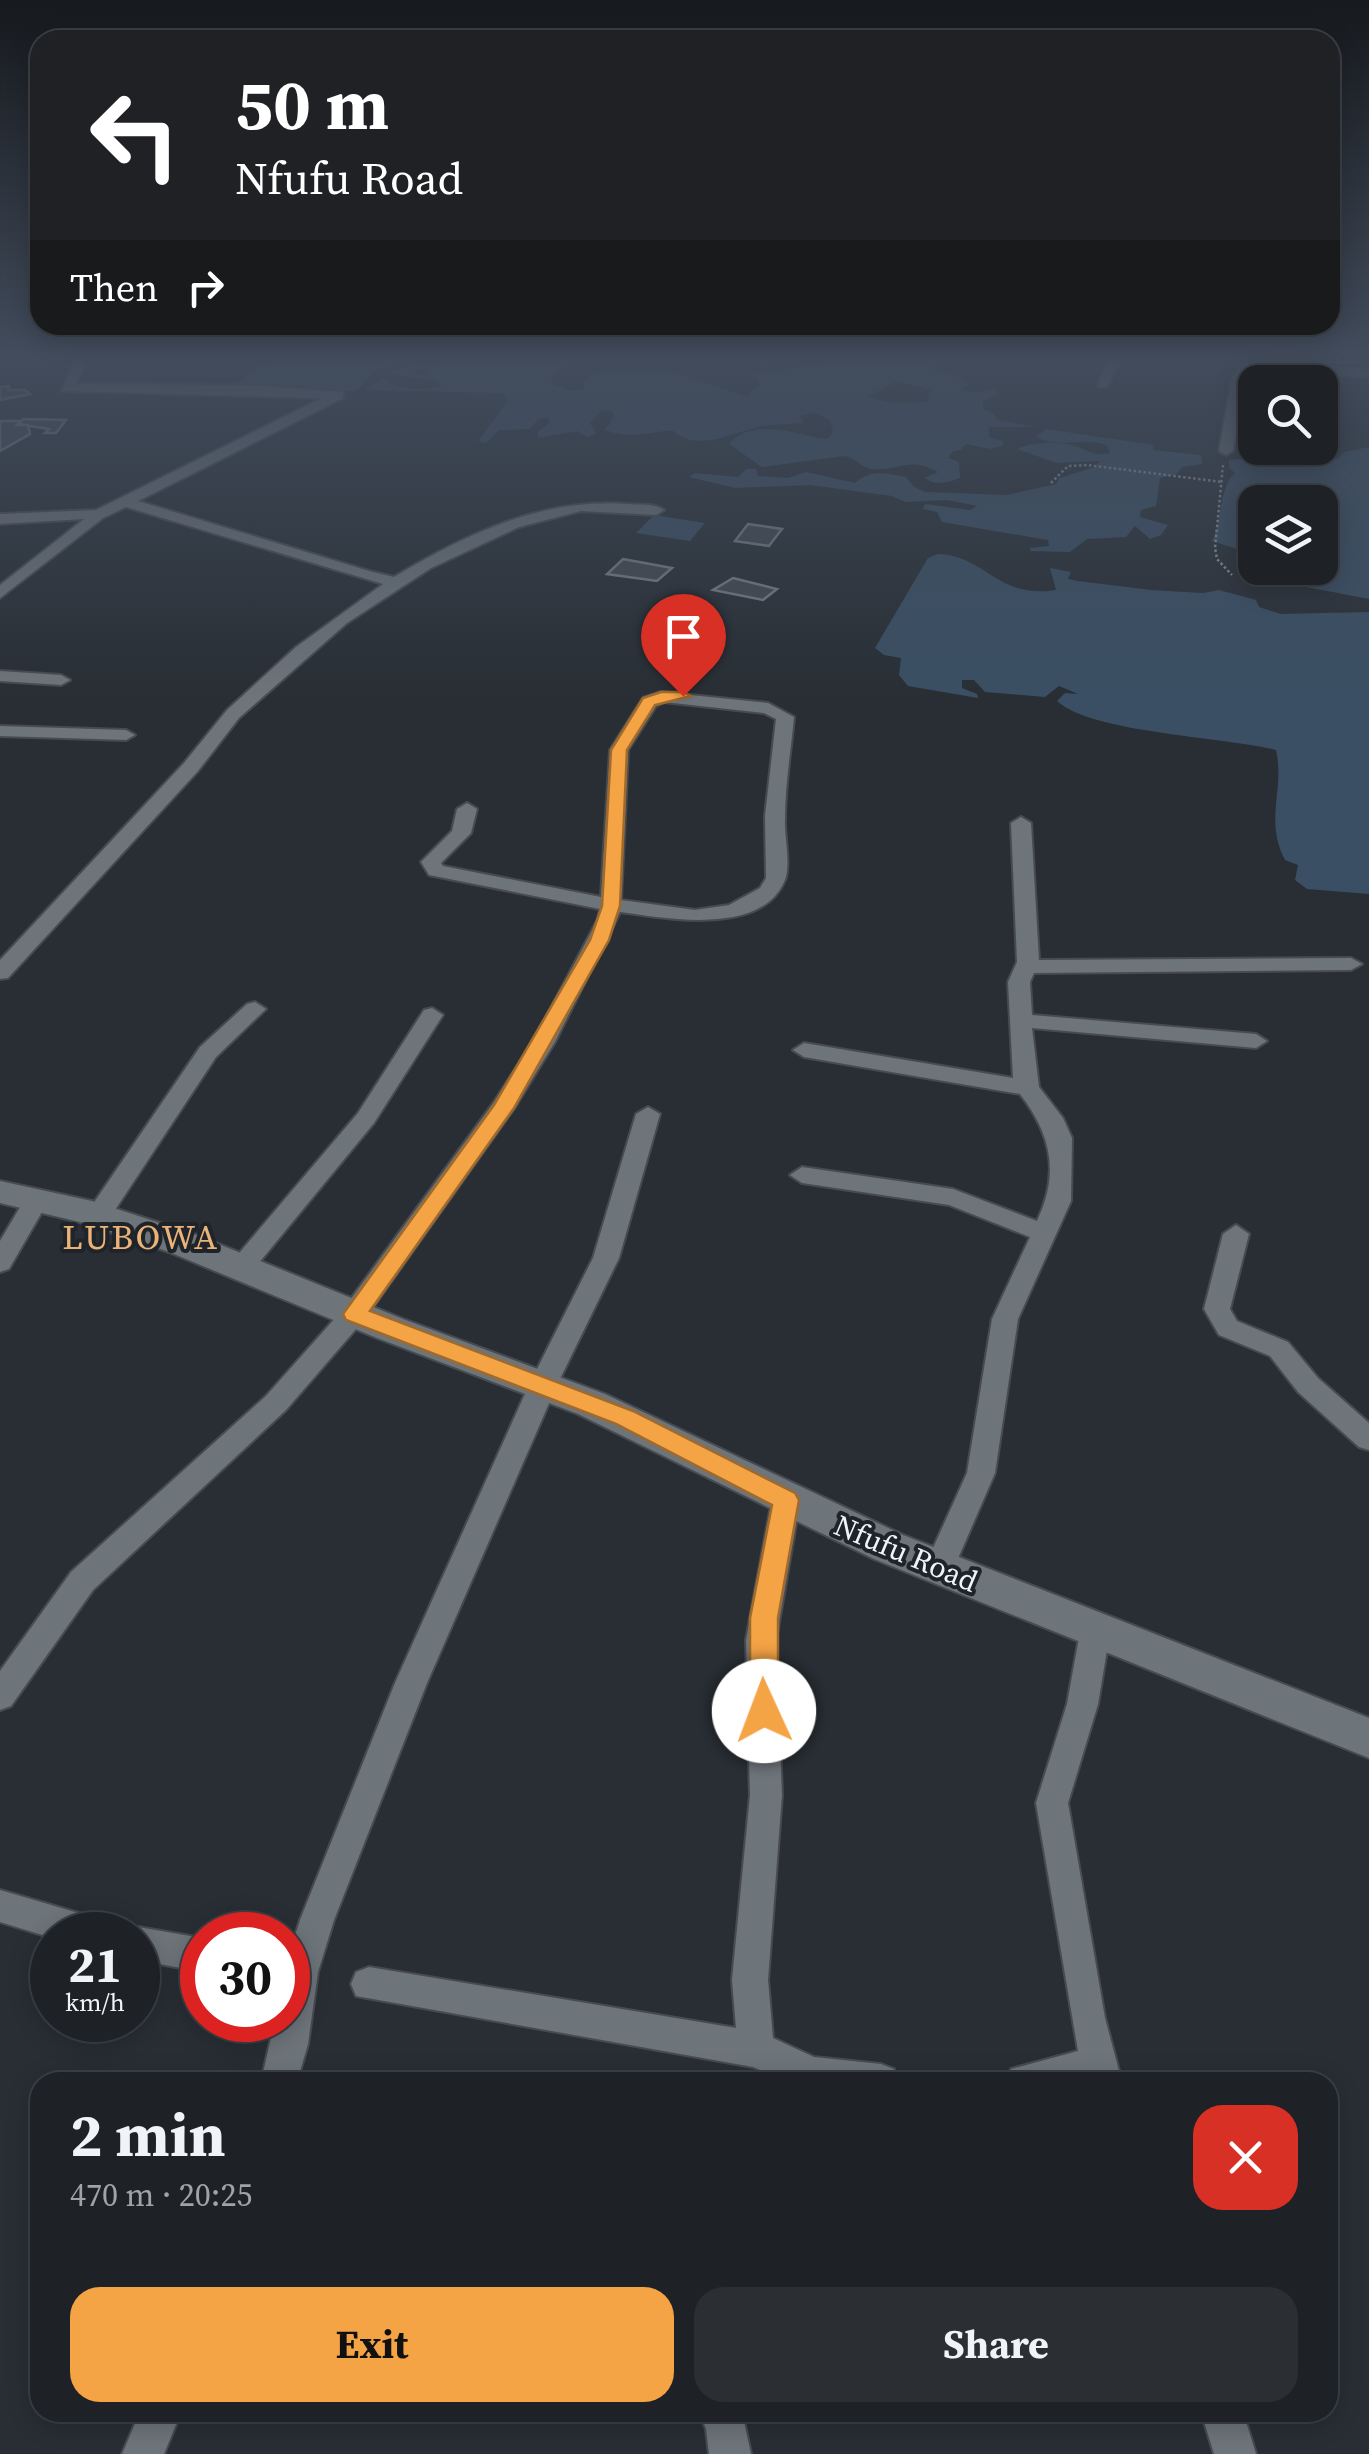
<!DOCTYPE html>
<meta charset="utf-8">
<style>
:root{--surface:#1e2227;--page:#2b2f33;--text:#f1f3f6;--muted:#a1a4a7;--line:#3c3f44;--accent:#f4a345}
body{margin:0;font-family:"Source Serif 4",serif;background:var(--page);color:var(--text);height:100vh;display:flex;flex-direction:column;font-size:38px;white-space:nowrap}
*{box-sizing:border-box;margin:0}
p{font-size:32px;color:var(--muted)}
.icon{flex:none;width:55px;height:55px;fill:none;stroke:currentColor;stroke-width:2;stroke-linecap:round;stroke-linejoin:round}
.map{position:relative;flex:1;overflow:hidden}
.details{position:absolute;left:30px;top:2072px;width:1308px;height:350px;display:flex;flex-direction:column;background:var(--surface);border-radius:30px;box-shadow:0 5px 25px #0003,0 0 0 2px var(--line)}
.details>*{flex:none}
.banner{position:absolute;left:30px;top:30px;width:1310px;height:305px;border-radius:30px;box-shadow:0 5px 25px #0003,0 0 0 2px var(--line);background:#202124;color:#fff;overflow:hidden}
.buttons{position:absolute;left:1238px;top:365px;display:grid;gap:20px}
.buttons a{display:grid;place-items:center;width:100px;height:100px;border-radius:20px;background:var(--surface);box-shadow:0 5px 25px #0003,0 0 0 2px var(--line);font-size:50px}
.speed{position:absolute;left:30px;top:1912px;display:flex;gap:20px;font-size:50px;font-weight:700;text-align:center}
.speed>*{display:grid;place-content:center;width:130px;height:130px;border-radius:50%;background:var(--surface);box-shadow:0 5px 25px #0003,0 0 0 2px var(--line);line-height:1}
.speed small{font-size:25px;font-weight:400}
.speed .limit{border:15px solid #d22;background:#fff;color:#111}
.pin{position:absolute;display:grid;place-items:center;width:85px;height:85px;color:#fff;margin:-102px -42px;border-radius:50% 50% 50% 0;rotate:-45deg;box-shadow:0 0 10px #0007}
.pin .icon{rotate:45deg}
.me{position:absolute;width:110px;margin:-55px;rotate:358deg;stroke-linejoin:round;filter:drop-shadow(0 0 8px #0008)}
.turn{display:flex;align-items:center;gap:35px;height:210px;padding:0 40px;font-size:45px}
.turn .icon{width:130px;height:130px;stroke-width:2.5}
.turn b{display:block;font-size:70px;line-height:85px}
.then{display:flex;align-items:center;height:95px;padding:0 40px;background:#0003;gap:20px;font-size:38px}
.round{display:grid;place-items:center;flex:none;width:105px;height:105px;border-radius:30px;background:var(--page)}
.head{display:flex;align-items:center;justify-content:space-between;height:170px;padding:0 40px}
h1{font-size:60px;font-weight:700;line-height:75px}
.primary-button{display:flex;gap:20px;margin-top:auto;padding:20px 40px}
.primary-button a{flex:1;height:115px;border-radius:30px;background:var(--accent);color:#111;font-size:40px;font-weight:700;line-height:115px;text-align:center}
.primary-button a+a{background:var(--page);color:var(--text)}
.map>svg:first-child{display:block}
.green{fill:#3a4f63;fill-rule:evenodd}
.building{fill:#42484e;stroke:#767d84;stroke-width:2.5}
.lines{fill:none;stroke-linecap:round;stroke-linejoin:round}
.street-casing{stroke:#474b50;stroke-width:4}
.secondary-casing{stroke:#474b50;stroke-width:4}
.path{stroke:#93979c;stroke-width:2.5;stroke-dasharray:2.5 2.5;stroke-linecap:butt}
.street{fill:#6d747a;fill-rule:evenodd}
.secondary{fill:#6d747a;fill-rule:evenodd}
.route{fill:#f4a345;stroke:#9f6a2d;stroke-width:2.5}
.labels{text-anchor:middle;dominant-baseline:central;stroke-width:8;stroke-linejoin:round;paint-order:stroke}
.street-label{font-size:30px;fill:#f0f4f8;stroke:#1e242a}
.quarter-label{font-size:35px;letter-spacing:2.5px;fill:#ecb378;stroke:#1e242a}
</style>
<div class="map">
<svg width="1369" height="2454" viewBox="0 0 1369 2454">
<rect width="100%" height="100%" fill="#282e34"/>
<g class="green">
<polygon points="371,353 414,353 412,360 377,369 356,391 231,389 250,371 287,359 316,357 335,364 367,364"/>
<path d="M449,353h192l5,2 -5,6c-31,5 -68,-11 -90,16l1,7 18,7 14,-2v-9l10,-7 76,-2 79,26 2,-7 10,-5 -8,-12 74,-8 3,-6c-23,-7 -48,9 -73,6v-12h177l7,6 -9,8 1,4 23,5 13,8 -8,6 18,3 14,-4 6,4 -17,9 2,8 9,3 5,7 38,7h-47v10l15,5 -2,4 -12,3 -24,-5 -5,6 -8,1 -5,7 11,4 1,16c-12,4 -24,9 -35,0l13,-6c-30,-16 -37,-1 -65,-3 -12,-1 -16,-11 -29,-13l-82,11 -33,-23c26,-28 66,-9 98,-5l6,-7 -3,-12 -14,-7 -16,3 3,7c-13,1 -27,1 -40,3 -29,5 -65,28 -91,4 -25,3 -43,9 -67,0l9,-14 -3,-6h-9l-12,13 6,11 -9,3 -10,-6 -39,7v-6l12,-10 -3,-4 -9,1 -8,10 -31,1 -13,13 -7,-1 2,-5 26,-35 -4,-9 -138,-3 17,-12c14,12 45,14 60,7l-7,-5 -50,-6 30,-11 8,1 -10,8 10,3 6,-4 -2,-3 21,-6zM897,381l34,9 -3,12 -37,1 -24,-6z"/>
<polygon points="1169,353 1252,353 1303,361 1307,355 1318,355 1323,365 1234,365 1213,357 1187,358"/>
<path d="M1046,429l108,16 -1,5 48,5 1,9 -20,3 -5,7 -17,4 -4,28 -15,4 -1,7 28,8 -7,10 -11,4 -15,-13 -9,11 -39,2 -17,13 -39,-1 -1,-3 19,-2 -1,-6 -106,-18 -5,-10 -14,-3 2,-5 45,6 7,-4 -30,-6 -41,2 -14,-6 -82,-11 -75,3 -46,-11 6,-4 43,4 8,-8h10l2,7 30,2 18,-6 49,11c15,-14 31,-10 51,-6l8,10 11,5 82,3 49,-11 3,-6 36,-11 5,-6 -43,2 -40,-14c12,-7 41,-8 55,-4 16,5 20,12 38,8l-3,-8c-22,-9 -52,5 -71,-9z"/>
<path d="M1369,447v152l-120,-23 -1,-6 7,-7v5h65v-66h-65v59l-9,-3 -3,-7 -31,-10c11,-21 6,-53 23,-68l-6,-5v-8l81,-6 28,5 6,-7z"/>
<polygon points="654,515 705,523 690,541 636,533"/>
<path d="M938,554c49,2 58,45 118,36l-6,-22 21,4 -3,7 10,2 73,9 52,3 16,-3 37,10 3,7 22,7 88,-2v282l-62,-5 -12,-9 3,-15 -13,-5c-21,-41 0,-69 -9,-110 -50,-13 -185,-17 -219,-49l8,-8 13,1 -19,-8 -14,11 -60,-5 -11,-12h-12v8l15,6 1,4 -70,-12 -9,-11 2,-17 -17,-3 -9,-7 53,-90z"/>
</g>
<g class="building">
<polygon points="1316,353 1357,354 1360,363 1319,362"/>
<polygon points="9,386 8,390 25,390 30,394 0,400 0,387"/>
<polygon points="23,419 66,420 56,433 45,433 49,429 19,424"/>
<polygon points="0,421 21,421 17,425 28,425 30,434 0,451"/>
<polygon points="748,524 782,529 769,546 735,541"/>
<polygon points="623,559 672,568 657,581 607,574"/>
<polygon points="733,578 777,589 763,600 713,590"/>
</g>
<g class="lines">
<defs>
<g id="street">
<path d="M77,353h13l-14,31 173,1 94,7v6l-205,103 231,70 25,6c72,-43 147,-79 233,-73 12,1 27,-1 37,6l-8,5 -75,-4 -62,16 -88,41 -84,55 -108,95 -41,53 -190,207 -8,1v-19l184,-197 43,-53 69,-63 87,-63 -257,-77 -23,11 -103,80v-13l84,-66 -84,5v-10l96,-4 226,-112 -260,-7z"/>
<polygon points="1111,353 1124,353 1107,387 1097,387"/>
<polygon points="1242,363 1369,369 1369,377 1251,370 1246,377 1233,451 1226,455 1219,451 1232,377"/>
<polygon points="0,671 61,675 70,680 61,685 0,681"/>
<path d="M661,692l107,11 26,14c-3,33 -9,68 -9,101 -1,18 6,46 0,62 -23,57 -120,38 -165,32l-65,130 -40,65 -152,214 -77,89 -193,180 -82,116 -11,4v-39l71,-99 195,-176 79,-89 149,-205 39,-60 65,-123 2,-10 -171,-34 -8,-13 31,-31 5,-22 10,-6 10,6 -6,24 -30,30 2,3 158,31 9,-147 33,-52zM664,702l100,11 12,6 -11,97 1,62 -6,10 -31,17 -34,5 -74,-10 7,-150 28,-44z"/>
<polygon points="0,726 126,730 135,735 126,740 0,736"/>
<path d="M1021,817l10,6 8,137 312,-2 11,6 -11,6 -317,3 -4,9 2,33 224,19 11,7 -11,7 -224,-20 7,59 24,31 9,20 -1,63 -53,118 -23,154 -45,104 -11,3 -11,-3 -4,-9 43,-95 25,-154 38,-82 -81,-32 -147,-22 -12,-8 12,-8 151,22 84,32c23,-48 14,-87 -17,-127l-216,-37 -11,-7 11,-7 209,35 -5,-96 9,-20 -6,-139z"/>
<polygon points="255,1002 266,1009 216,1057 109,1219 91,1219 88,1213 91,1207 200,1047 247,1004"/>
<polygon points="432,1008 443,1015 374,1123 253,1270 235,1270 231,1264 235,1258 358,1113 424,1010"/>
<polygon points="648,1107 660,1114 619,1258 557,1385 427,1683 334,1920 318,1972 308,2044 297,2082 261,2082 275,2020 288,2020 288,1957 300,1920 395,1683 529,1385 593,1258 636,1114"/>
<polygon points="38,1190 50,1198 9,1269 0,1272 0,1241 29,1192"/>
<polygon points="1236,1225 1249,1234 1230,1309 1237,1321 1288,1342 1318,1378 1369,1423 1369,1450 1359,1447 1298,1392 1270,1356 1219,1335 1204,1309 1223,1234"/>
<polygon points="786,1489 796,1492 800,1500 776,1640 782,1795 768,1980 773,2038 814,2057 881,2064 894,2069 899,2082 787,2082 753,2067 356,1996 351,1984 356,1972 369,1967 736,2028 732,1980 750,1795 746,1640 772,1500 776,1492"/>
<polygon points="1095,1619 1106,1623 1110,1632 1098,1704 1068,1803 1105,2018 1122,2082 1006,2082 1011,2069 1078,2051 1036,1803 1067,1704 1080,1632 1084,1623"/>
<polygon points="0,1890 99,1919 111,1923 116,1935 52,1938 0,1922"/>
<polygon points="138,1927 202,1938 202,1972 138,1960 138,1935 124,1935"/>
<polygon points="140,2412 181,2412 164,2454 122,2454"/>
<polygon points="699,2412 742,2412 751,2454 709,2454 706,2429"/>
<polygon points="1201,2412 1243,2412 1256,2454 1214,2454"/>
</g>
<polygon id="secondary" points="0,1181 92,1201 194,1234 403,1319 605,1394 903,1535 1369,1718 1369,1758 874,1559 578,1414 377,1338 169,1252 84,1223 0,1203"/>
</defs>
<use href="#street" class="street-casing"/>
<use href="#secondary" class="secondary-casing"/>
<g class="path">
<polyline points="1223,465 1215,548 1217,559 1232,575"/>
<polyline points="1051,483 1068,466 1087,465 1222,482"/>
</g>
<use href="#street" class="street"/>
<use href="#secondary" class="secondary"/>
</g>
<linearGradient id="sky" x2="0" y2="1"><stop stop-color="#16191d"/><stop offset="0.51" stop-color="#424c5c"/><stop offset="1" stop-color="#424c5c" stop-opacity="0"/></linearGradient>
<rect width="1369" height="697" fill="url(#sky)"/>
<polygon class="route" points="661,692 683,692 691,696 655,705 627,750 620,906 609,940 514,1108 370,1311 633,1411 795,1493 799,1500 778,1618 778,1711 774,1720 764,1723 754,1720 750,1711 750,1618 772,1505 616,1424 346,1320 343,1314 494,1105 590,940 602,906 611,750 643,698"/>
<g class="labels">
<g class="street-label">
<text transform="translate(906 1553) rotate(23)">Nfufu Road</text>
</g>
<g class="quarter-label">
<text x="141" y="1237">LUBOWA</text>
</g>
</g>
</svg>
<div class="buttons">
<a><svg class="icon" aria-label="search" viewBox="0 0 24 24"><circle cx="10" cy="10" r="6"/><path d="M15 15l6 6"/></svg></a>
<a><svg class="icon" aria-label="layers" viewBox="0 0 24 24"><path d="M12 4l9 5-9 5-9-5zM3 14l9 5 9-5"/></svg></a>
</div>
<div class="speed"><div>21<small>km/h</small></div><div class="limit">30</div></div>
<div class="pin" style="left:683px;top:696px;background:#d93025"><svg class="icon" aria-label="arrive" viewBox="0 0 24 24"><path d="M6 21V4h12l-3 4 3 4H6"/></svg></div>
<svg class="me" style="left:764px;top:1711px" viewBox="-20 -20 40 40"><circle r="19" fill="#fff"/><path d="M0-13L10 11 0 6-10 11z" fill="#f4a345"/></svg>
<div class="banner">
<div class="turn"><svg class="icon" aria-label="left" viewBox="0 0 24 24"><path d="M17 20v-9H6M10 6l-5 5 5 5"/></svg><div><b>50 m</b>Nfufu Road</div></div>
<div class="then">Then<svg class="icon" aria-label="right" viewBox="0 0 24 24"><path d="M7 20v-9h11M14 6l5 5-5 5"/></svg></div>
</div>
<section class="details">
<div class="head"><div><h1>2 min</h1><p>470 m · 20:25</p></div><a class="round" style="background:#d93025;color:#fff"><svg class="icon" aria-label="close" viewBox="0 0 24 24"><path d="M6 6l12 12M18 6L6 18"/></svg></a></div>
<div class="primary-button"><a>Exit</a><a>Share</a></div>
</section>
</div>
